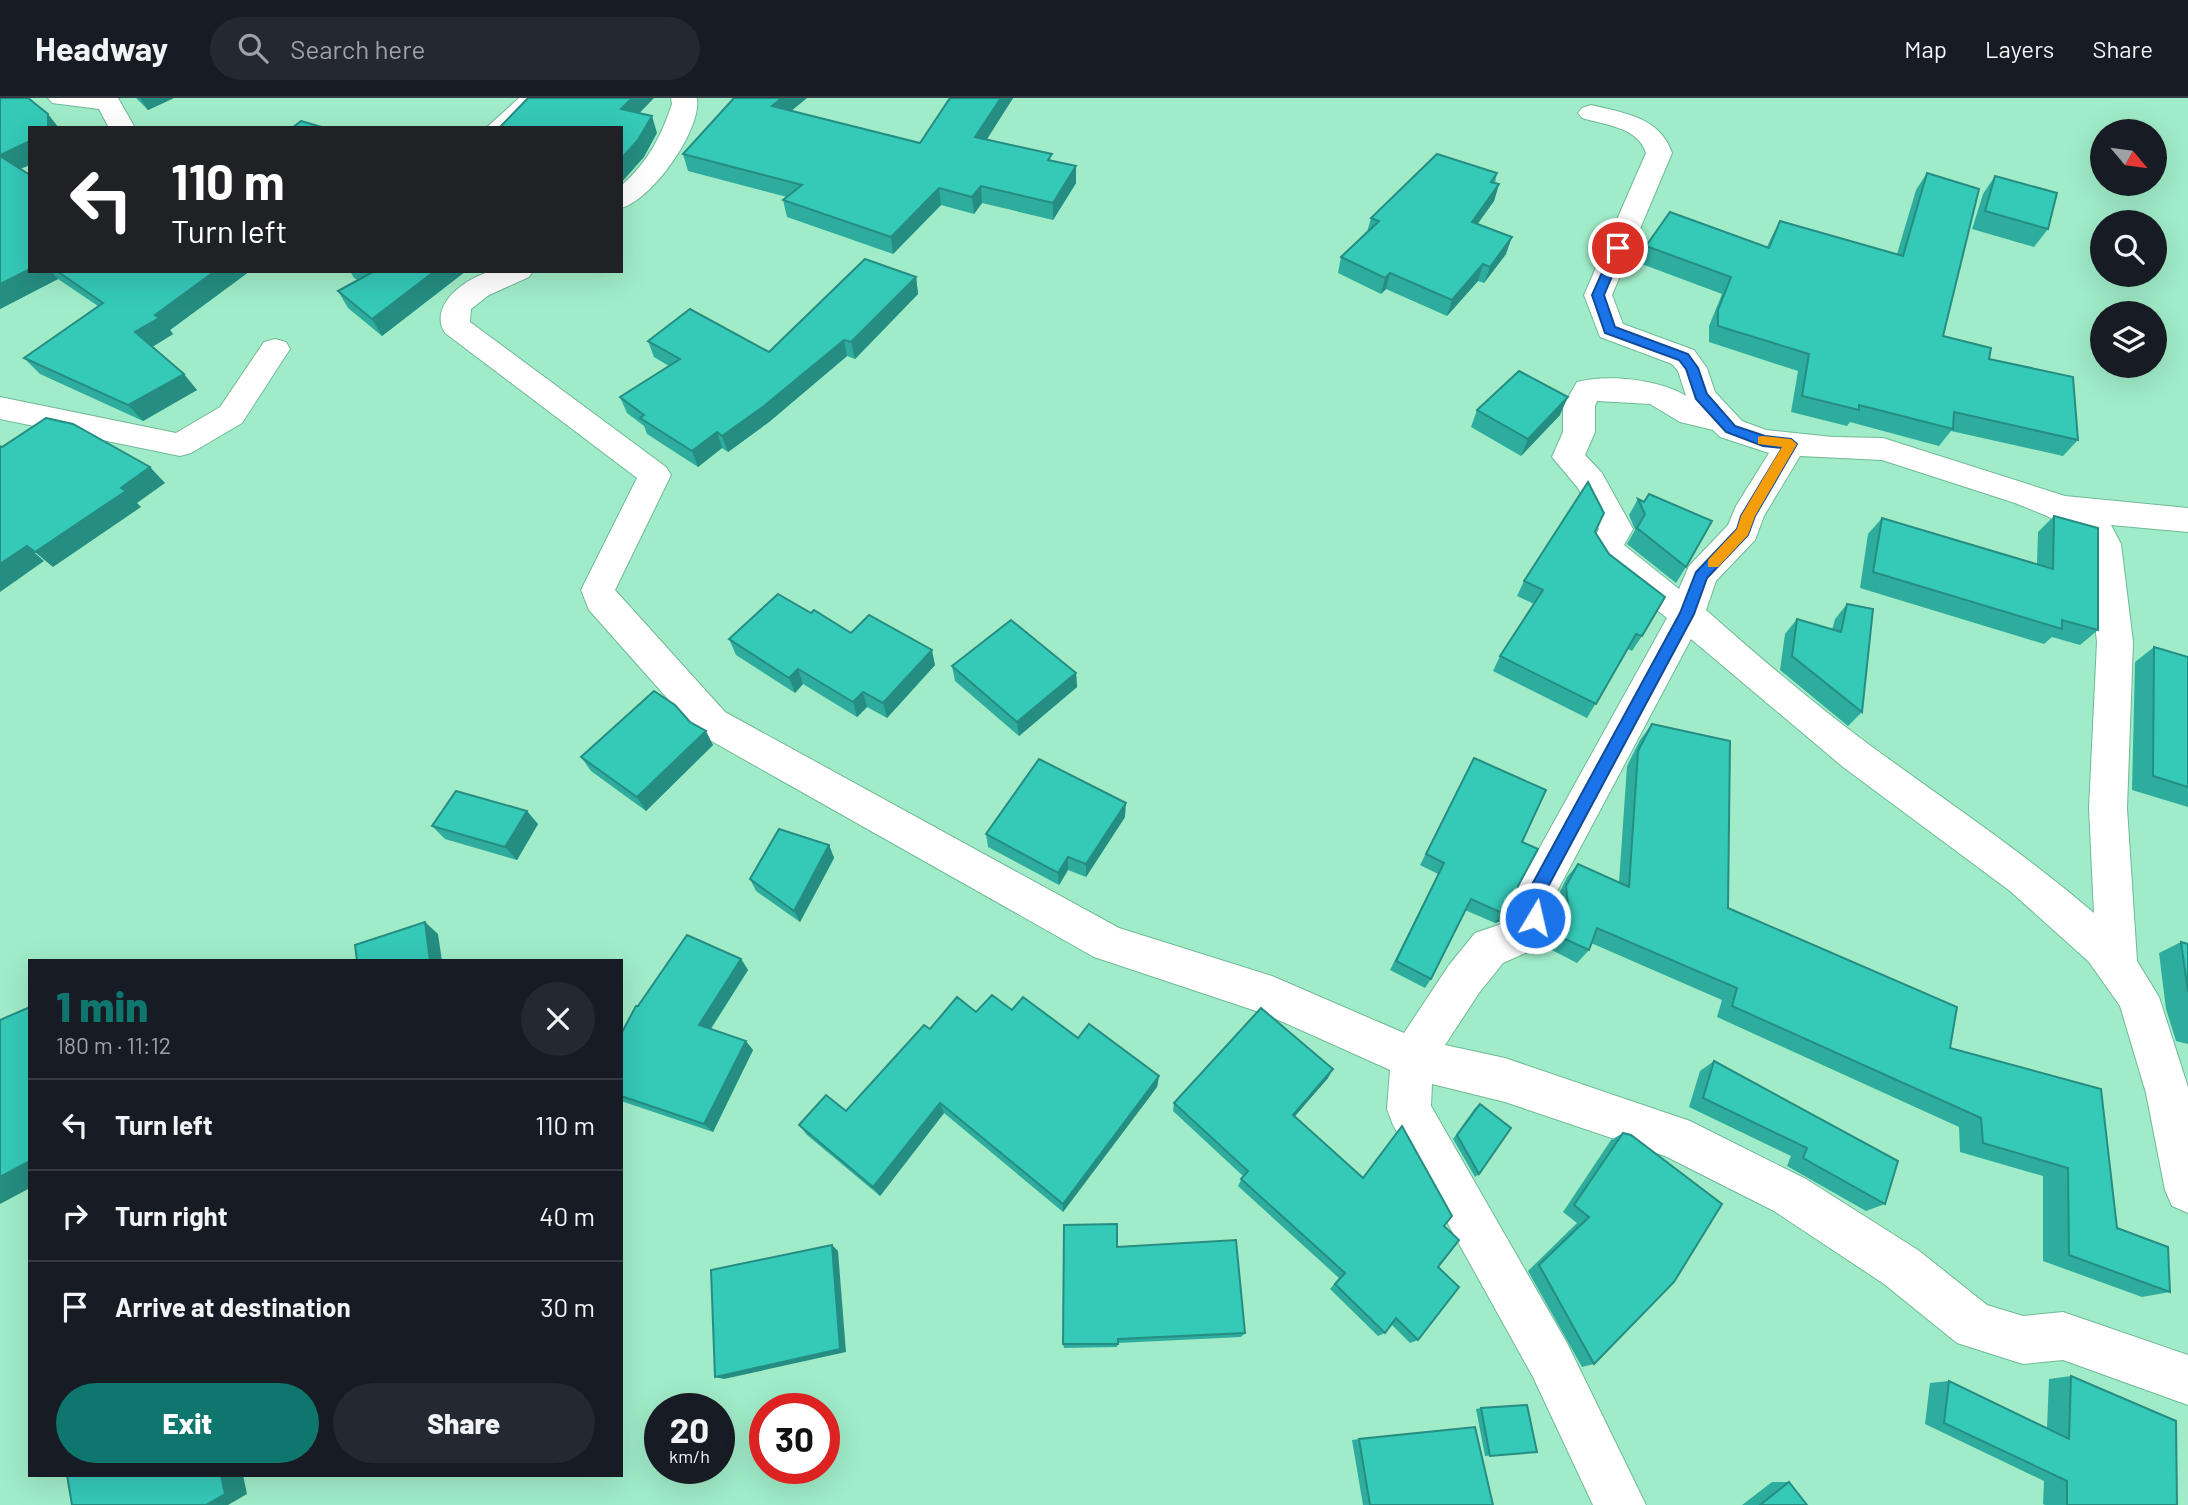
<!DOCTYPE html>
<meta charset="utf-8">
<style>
:root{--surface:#171b24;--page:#242831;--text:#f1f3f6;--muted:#9ea1a6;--line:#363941;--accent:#0f766e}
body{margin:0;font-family:Barlow,sans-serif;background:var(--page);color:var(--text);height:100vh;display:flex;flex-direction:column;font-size:26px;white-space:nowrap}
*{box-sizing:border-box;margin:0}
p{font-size:23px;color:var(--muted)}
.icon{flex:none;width:38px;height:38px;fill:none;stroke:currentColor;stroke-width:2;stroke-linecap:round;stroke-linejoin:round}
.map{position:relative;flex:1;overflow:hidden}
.sheet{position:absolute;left:28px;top:861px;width:595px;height:518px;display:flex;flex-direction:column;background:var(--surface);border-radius:0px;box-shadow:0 7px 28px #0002}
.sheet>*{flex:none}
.top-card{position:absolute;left:28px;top:28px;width:595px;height:147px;border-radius:0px;box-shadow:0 7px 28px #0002;background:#202124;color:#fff;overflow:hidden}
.needle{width:46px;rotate:119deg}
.buttons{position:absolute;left:2090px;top:21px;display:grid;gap:14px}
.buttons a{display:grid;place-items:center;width:77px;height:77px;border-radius:50%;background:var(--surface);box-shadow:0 7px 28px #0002;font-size:35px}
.speed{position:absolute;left:644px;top:1295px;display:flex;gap:14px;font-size:35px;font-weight:700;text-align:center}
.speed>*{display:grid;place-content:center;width:91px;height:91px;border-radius:50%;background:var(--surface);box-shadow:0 7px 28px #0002;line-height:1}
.speed small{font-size:18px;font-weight:400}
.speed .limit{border:10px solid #d22;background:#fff;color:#111}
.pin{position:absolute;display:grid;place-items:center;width:60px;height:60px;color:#fff;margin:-30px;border:4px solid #fff;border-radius:50%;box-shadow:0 2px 7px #0007}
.me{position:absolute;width:77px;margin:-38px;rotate:9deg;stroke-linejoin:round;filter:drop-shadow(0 0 5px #0008)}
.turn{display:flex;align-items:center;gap:24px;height:147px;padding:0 28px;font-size:32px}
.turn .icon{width:91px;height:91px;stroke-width:2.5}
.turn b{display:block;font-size:49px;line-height:60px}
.round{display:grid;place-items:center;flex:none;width:74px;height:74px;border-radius:37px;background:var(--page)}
.head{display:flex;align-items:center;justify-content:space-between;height:119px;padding:0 28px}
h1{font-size:42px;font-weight:800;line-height:52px;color:var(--accent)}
.primary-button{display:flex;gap:14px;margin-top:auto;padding:14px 28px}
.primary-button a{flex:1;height:80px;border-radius:42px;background:var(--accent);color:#fff;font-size:28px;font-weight:800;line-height:80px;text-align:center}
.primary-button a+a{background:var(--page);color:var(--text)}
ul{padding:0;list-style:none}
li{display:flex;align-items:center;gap:21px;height:91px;padding:0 28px;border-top:2px solid var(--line)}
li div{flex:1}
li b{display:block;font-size:26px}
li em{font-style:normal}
header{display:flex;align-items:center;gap:42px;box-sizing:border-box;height:98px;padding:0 35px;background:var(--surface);border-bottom:2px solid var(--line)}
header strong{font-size:33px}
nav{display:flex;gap:38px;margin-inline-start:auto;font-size:24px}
.search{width:490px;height:63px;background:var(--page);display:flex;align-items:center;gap:18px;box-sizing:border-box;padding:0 24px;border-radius:38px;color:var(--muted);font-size:26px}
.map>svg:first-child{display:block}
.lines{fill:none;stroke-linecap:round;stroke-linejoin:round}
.street-casing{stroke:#6eb997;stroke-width:2}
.street{fill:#fff;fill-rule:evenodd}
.wall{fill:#2ead9e}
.shaded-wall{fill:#258d81}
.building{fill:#35c9b8;stroke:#258d81;stroke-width:2}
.route{fill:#1a73e8;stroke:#114b97;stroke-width:2}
.slow{fill:#f59e0b}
</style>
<header>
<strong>Headway</strong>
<div class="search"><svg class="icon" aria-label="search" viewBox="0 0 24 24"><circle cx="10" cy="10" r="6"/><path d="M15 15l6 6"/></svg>Search here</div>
<nav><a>Map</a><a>Layers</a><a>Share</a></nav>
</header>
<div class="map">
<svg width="2188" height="1407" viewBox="0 0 2188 1407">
<rect width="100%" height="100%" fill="#a0ecc8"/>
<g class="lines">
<defs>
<g id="street">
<polygon points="48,0 118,0 135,30 109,30 99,11 52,5"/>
<polygon points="519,0 547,0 515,30 486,30"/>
<path d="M671,0h26c5,32 -46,103 -76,110v-22c27,-24 40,-49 51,-82z"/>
<path d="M1591,7c33,8 69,12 81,48l-60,142 11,29 71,26 13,18 8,24 27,29 24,9 67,7 50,1 182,58 123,12v24l-77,-7 10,19 12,98 -6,166 10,153 22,36 29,90v126l-16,-7 -7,-16 -19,-97 -26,-87 -31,-44 -79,-71 -167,-124 -152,-128 -138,260 2,19 -14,28 -38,17 -24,30 -34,52 60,13 185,63 116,58 112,71 69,55 36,11 40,-4 125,43v50l-125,-45 -40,4 -66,-21 -73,-59 -110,-73 -109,-55 -160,-54 -73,-18 -1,22 136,237 79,162h-53l-60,-128 -140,-252 -6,-16 3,-39 -125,-56 -171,-57 -395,-223 -110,-124 -8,-20 56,-112 -192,-145c-18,-28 23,-57 48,-62 12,-2 28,0 40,0l-4,6 -40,18 -18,14 -1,13 196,145 5,8 -56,115 110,122 394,216 153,48 132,57 45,-68 26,-32 38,-13v-22l6,-13 148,-267 -64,-50 -14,-22 10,-17 -21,-41 -26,-31 11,-25v-26l14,-24c30,-8 82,-3 109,14l-8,-25 -6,-7 -72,-27 -16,-42 62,-142c-8,-26 -41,-28 -64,-35l-4,-5 4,-5zM1597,303l53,3 30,18 33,8 7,7 49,16 -33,53 -8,19 -39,41 -10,23 -55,-44 9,-16 -31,-56 -17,-18 10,-23v-26zM1800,358l82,4 133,43 32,13 39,25 11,101 -8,166 5,105c-71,-61 -148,-112 -223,-167 -57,-42 -112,-89 -165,-136l10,-29 39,-41 9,-24z"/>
<polygon points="275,241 286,244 290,251 242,325 191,355 180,358 0,321 0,299 176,335 220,309 264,244"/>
</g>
</defs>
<use href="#street" class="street-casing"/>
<use href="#street" class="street"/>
</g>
<g class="wall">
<polygon points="136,0 174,0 148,12"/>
<polygon points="807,0 791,13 920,45 950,0 1013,0 986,42 1052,62 1076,85 1053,122 982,105 974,116 941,107 893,156 787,119 783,102 787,99 688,73 683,56"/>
<polygon points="21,71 30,173 250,173 170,232 173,236 152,249 197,292 143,323 40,276 24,260 98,208 58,181 0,211"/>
<polygon points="1497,75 1495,85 1499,86 1494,103 1477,126 1506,156 1484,185 1478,183 1447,218 1386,191 1381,196 1338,175 1341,159 1367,134 1371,120"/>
<polygon points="1927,75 1943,238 1989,261 2078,342 2063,358 1951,333 1939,348 1850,324 1847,328 1791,314 1798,273 1709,244 1709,228 1722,196 1639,165 1646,148 1767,149 1771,140 1780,123 1897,156 1916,92"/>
<polygon points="1995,78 2048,131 2034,149 1972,131 1983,96"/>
<polygon points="350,173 466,173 382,238 348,210 338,193 358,182 354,180"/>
<polygon points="916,179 918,196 855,261 847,258 769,324 728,354 722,350 698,369 647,336 644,328 627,315 620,299 669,268 654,259 648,243 769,254"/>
<polygon points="1477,312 1560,317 1521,358 1471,329"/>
<polygon points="1638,401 1644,404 1686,469 1676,485 1627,446 1635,432 1629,417"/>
<polygon points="2054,418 2098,532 2080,547 2052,539 2044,546 1860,490 1868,436 1882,420 2037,466 2038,434"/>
<polygon points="1595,434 1642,538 1632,553 1628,551 1587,620 1493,573 1500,558 1534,506 1517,498 1524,483"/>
<polygon points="1847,506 1862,614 1848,628 1780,572 1785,536 1797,521 1832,532 1835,521"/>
<polygon points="811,515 851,535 935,567 887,620 867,609 857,619 803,586 795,595 736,557 729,541"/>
<polygon points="2154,549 2188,559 2188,709 2132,692 2135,564"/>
<polygon points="952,568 1076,575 1077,589 1019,638 955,583"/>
<polygon points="690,624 713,647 646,713 591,673 581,659"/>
<polygon points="1652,626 1728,810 1950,950 2101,991 2117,1130 2170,1194 2142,1199 2043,1163 2043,1078 1960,1054 1959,1029 1717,919 1722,902 1591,845 1589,852 1577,865 1544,848 1557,821 1556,802 1567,779 1578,766 1619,784 1627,668 1640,642"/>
<polygon points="1474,660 1522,744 1518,788 1510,820 1495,825 1465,812 1431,881 1425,890 1390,872 1438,776 1420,767"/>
<polygon points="1125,719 1086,779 1068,772 1059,787 988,749 986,736"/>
<polygon points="538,726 517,762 445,741 432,728"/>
<polygon points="829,747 834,760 800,824 756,793 750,781"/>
<polygon points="2181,844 2188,846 2188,946 2176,943 2166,911 2159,855"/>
<polygon points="741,861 748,872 711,931 753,952 713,1034 621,1003 621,936"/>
<polygon points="1012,912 1078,940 1159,978 1157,989 1063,1114 944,1015 880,1098 807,1037 799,1027 846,1013 930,931"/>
<polygon points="1714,963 1885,1106 1866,1113 1787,1068 1791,1058 1689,1009 1700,973"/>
<polygon points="1328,980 1294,1019 1363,1080 1402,1028 1444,1128 1438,1169 1418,1242 1410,1245 1392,1227 1385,1235 1378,1238 1330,1191 1339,1180 1238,1088 1243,1078 1173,1013 1174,1005"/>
<polygon points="1480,1006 1479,1076 1475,1079 1453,1041 1475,1010"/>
<polygon points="1623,1035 1594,1266 1582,1269 1528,1173 1577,1125 1563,1114 1611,1042"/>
<polygon points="1117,1149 1245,1235 1241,1239 1118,1245 1117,1249 1064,1250 1063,1246"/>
<polygon points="2071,1278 2177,1407 2045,1407 2043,1406 2044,1383 1925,1326 1930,1285 1949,1283 2047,1330 2049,1281"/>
<polygon points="1481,1310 1537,1354 1485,1358 1476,1311"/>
<polygon points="1359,1341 1493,1407 1363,1407 1352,1342"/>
<polygon points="1772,1384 1789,1384 1807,1407 1742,1407"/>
</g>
<g class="shaded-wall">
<polygon points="140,0 174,0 148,12"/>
<polygon points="632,0 654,0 627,28 621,11"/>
<polygon points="782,0 807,0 776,25 772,8"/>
<polygon points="1001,0 1013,0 977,57 975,39"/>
<polygon points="48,16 59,30 48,30"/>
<polygon points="652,18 657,35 644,59 621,85 621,61"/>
<polygon points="30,43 30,67 13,74 0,57"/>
<polygon points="1076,68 1076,85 1053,122 1053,105"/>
<polygon points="1499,86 1494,103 1467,141 1472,124"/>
<polygon points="981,88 982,105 974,116 972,99"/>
<polygon points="939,90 941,107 893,156 891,139"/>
<polygon points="1512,139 1506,156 1484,185 1490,169"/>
<polygon points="1483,166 1478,183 1447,218 1452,202"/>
<polygon points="30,171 30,173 51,173 58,181 0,211 0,186"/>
<polygon points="215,173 250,173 170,232 173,236 149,251 135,234 155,217"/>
<polygon points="435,173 466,173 382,238 372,221"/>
<polygon points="1390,175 1386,191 1381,196 1385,180"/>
<polygon points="916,179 918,196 855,261 851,244"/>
<polygon points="844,242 847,258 769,324 728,354 722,338"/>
<polygon points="184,276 197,292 143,323 128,307"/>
<polygon points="1568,299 1560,317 1521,358 1528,341"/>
<polygon points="717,334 722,350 698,369 692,353"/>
<polygon points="150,369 165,385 137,405 141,409 53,469 35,454 121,390"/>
<polygon points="27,448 44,463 0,494 0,466"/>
<polygon points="932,552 935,567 887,620 883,605"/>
<polygon points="798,571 803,586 795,595 789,580"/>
<polygon points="1076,575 1077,589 1019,638 1017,624"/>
<polygon points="863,594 867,609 857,619 853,604"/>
<polygon points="706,633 713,647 646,713 637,699"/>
<polygon points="1126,705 1125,719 1086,779 1086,766"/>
<polygon points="527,713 538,726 517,762 505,749"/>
<polygon points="829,747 834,760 800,824 794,813"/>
<polygon points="1068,759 1068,772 1059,787 1058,775"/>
<polygon points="1518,810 1510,820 1495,825 1502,815"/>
<polygon points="425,824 438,836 442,863 430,863"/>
<polygon points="741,861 748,872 707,936 699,927"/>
<polygon points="746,943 753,952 713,1034 704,1026"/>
<polygon points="1333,971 1328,980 1289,1025 1293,1017"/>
<polygon points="1159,978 1157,989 1063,1114 1063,1106"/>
<polygon points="940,1005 944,1015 880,1098 873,1089"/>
<polygon points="30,1063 30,1090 0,1106 0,1079"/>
<polygon points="832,1147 838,1153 846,1254 724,1281 715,1279"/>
<polygon points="221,1377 243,1377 247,1396 228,1407 206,1407"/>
</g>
<g class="building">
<polygon points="0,0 28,0 48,16 48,30 30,30 30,43 0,57"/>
<polygon points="528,0 632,0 621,11 652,18 638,42 621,61 621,30 499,30"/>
<polygon points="734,0 782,0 772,8 920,45 950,0 1001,0 975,39 1052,56 1048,62 1076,68 1053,105 981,88 972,99 939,90 891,139 783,102 802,87 683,56"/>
<polygon points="301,23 325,30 292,30"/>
<polygon points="1437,56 1497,75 1491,84 1499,86 1472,124 1512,139 1490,169 1483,166 1452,202 1390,175 1385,180 1341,159 1379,123 1371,120"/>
<polygon points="0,58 30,77 30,171 0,186"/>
<polygon points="1927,75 1979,91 1943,238 1991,250 1989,261 2073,279 2078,342 1954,314 1953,331 1859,307 1859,312 1802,298 1809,256 1718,228 1718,212 1731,179 1646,148 1670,114 1769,150 1780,123 1903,158"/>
<polygon points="1995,78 2057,95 2048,131 1985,113"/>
<polygon points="865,161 916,179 851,244 844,242 764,308 722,338 717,334 692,353 640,320 644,317 620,299 680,261 648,243 690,211 769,254"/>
<polygon points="57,173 215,173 155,217 159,220 135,234 184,276 128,307 24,260 103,205"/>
<polygon points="367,173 435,173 372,221 338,193 371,175"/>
<polygon points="1519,273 1568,299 1528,341 1477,312"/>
<polygon points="46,320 73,326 150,369 121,390 126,393 35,454 27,448 0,466 0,348 2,349"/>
<polygon points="1588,384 1604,415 1595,434 1609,456 1665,499 1642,538 1636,536 1596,606 1500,558 1543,492 1524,483"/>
<polygon points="1649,396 1712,423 1686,469 1637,430 1645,416 1638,401 1644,404"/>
<polygon points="2054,418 2098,430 2098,532 2062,522 2062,531 1873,474 1882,420 2053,471"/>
<polygon points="778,496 811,515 814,512 851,535 869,517 932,552 883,605 863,594 853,604 798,571 789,580 729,541"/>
<polygon points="1847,506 1873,511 1862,614 1792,558 1797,521 1841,534"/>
<polygon points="1011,522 1076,575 1017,624 952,568"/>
<polygon points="2154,549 2188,559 2188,689 2153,678"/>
<polygon points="654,593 675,607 690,624 706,633 637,699 581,659"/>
<polygon points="1652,626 1730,643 1728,810 1957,909 1950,950 2101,991 2117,1130 2168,1149 2170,1194 2069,1157 2068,1070 1983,1045 1981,1020 1732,908 1737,890 1597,830 1589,852 1554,836 1568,808 1566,788 1578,766 1629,789 1638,653"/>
<polygon points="1474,660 1546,692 1522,744 1538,751 1518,788 1518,810 1502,815 1471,801 1431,881 1396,863 1444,765 1426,756"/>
<polygon points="1039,661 1126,705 1086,766 1068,759 1058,775 986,736"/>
<polygon points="456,693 527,713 505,749 432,728"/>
<polygon points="779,731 829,747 794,813 750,781"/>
<polygon points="425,824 430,863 357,863 355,847"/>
<polygon points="687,837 741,861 699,927 746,943 704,1026 621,998 621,936 636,908 638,908"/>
<polygon points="2181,844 2188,846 2188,894"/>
<polygon points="992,897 1012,912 1023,899 1078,940 1089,926 1159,978 1063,1106 940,1005 873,1089 799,1027 826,997 846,1013 924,927 930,931 957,899 976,914"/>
<polygon points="30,909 30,1063 0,1079 0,922"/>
<polygon points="1261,910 1333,971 1293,1017 1363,1080 1402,1028 1452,1118 1444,1128 1459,1142 1438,1169 1459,1189 1418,1242 1396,1220 1385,1235 1335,1186 1345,1175 1241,1081 1248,1073 1174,1005"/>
<polygon points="1714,963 1898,1063 1885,1106 1803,1060 1807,1050 1703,1000"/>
<polygon points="1480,1006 1511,1030 1479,1076 1457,1037"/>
<polygon points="1623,1035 1631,1037 1722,1106 1674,1184 1594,1266 1539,1167 1589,1119 1574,1107"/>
<polygon points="1117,1126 1117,1149 1236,1142 1245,1235 1118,1241 1118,1246 1063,1246 1064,1127"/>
<polygon points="832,1147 840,1251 715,1279 711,1172"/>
<polygon points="2071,1278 2176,1323 2177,1407 2067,1407 2067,1383 1944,1325 1949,1283 2069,1341"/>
<polygon points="1527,1307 1537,1354 1490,1358 1481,1310"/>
<polygon points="1475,1329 1493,1407 1370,1407 1359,1341"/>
<polygon points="67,1377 221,1377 225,1396 206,1407 72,1407"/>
<polygon points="1789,1384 1807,1407 1760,1407"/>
</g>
<path class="route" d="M1618,146l6,4 -20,47 11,32 73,27 10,14 9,26 28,32 30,10 26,3 6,5 -42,72 -7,19 -41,43 -13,36 -152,284 2,20 -3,6 -6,2 -6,-2c-4,-9 -5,-23 -1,-32l152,-279 16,-41 41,-43 4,-13 41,-68 -19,-2 -37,-14 -30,-33 -10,-30 -7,-9 -74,-27 -13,-38 21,-47z"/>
<polygon class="slow" points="1762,338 1791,341 1797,346 1755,418 1748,437 1718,469 1708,469 1708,462 1737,431 1741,418 1782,349 1758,346 1758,339"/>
</svg>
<div class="buttons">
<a><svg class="needle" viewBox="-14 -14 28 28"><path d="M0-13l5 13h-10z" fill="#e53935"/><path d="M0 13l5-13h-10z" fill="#9ea1a6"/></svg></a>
<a><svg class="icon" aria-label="search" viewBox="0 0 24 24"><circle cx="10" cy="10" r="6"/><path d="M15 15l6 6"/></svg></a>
<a><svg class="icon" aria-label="layers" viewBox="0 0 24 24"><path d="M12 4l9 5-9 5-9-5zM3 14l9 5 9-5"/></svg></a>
</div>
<div class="speed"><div>20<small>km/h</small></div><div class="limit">30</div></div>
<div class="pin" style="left:1618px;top:150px;background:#d93025"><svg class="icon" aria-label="arrive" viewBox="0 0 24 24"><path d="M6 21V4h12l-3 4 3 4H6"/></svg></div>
<svg class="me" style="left:1535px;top:820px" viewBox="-20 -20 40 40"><circle r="17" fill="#1a73e8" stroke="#fff" stroke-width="3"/><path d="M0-11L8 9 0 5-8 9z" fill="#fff"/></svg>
<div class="top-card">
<div class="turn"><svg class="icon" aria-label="left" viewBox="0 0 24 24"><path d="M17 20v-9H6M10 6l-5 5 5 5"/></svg><div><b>110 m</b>Turn left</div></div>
</div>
<section class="sheet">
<div class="head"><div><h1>1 min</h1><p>180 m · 11:12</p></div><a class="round"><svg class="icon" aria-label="close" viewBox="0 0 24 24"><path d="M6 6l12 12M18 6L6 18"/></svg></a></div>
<ul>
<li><svg class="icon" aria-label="left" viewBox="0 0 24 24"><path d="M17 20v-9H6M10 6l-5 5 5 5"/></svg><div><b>Turn left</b></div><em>110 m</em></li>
<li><svg class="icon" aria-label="right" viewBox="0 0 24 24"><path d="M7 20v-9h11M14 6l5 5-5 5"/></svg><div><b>Turn right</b></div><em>40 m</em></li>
<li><svg class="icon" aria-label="arrive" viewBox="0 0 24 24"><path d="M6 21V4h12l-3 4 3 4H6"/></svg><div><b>Arrive at destination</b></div><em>30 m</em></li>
</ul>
<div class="primary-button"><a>Exit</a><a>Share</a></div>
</section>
</div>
